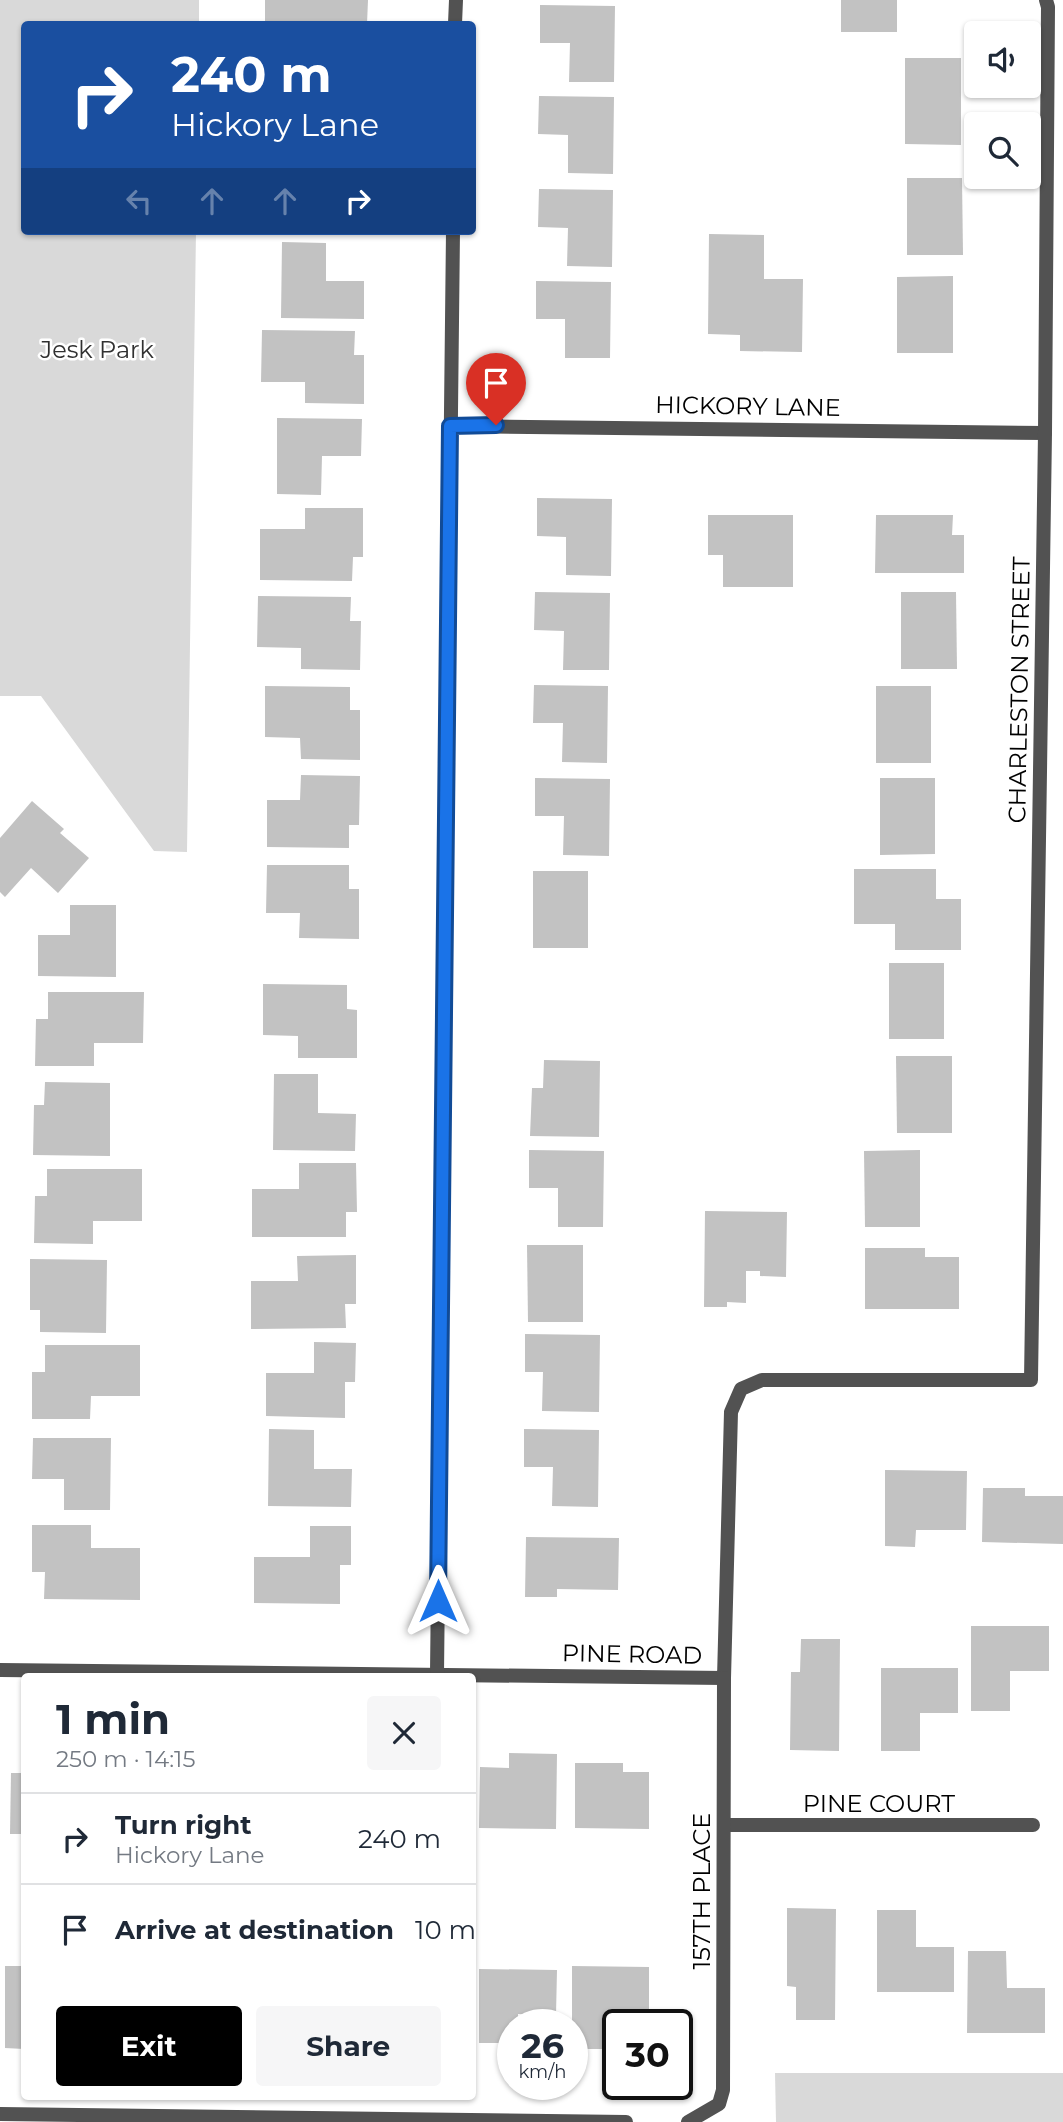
<!DOCTYPE html>
<meta charset="utf-8">
<style>
:root{--surface:#fff;--page:#f6f6f7;--text:#1f2937;--muted:#747a83;--line:#e0e1e3;--accent:#000}
body{margin:0;font-family:Montserrat,sans-serif;background:var(--page);color:var(--text);height:100vh;display:flex;flex-direction:column;font-size:26px;white-space:nowrap}
*{box-sizing:border-box;margin:0}
p{font-size:23px;color:var(--muted)}
.icon{flex:none;width:38px;height:38px;fill:none;stroke:currentColor;stroke-width:2;stroke-linecap:round;stroke-linejoin:round}
.map{position:relative;flex:1;overflow:hidden}
.panel{position:absolute;left:21px;top:1673px;width:455px;height:427px;display:flex;flex-direction:column;background:var(--surface);border-radius:7px;box-shadow:0 2px 5px #0004}
.panel>*{flex:none}
.hud{position:absolute;left:21px;top:21px;width:455px;height:214px;border-radius:7px;box-shadow:0 2px 5px #0004;background:#1a4fa0;color:#fff;overflow:hidden}
.controls{position:absolute;left:964px;top:21px;display:grid;gap:14px}
.controls a{display:grid;place-items:center;width:77px;height:77px;border-radius:7px;background:var(--surface);box-shadow:0 2px 5px #0004;font-size:35px}
.speed{position:absolute;left:497px;top:2009px;display:flex;gap:14px;font-size:35px;font-weight:700;text-align:center}
.speed>*{display:grid;place-content:center;width:91px;height:91px;border-radius:50%;background:var(--surface);box-shadow:0 2px 5px #0004;line-height:1}
.speed small{font-size:18px;font-weight:400}
.speed .limit{border:4px solid #111;border-radius:10px;background:#fff;color:#111}
.pin{position:absolute;display:grid;place-items:center;width:60px;height:60px;color:#fff;margin:-72px -30px;border-radius:50% 50% 50% 0;rotate:-45deg;box-shadow:0 0 7px #0007}
.pin .icon{rotate:45deg}
.me{position:absolute;width:77px;margin:-38px;rotate:0deg;stroke-linejoin:round;filter:drop-shadow(0 0 5px #0008)}
.turn{display:flex;align-items:center;gap:24px;height:147px;padding:0 35px;font-size:32px}
.turn .icon{width:91px;height:91px;stroke-width:2.5}
.turn b{display:block;font-size:49px;line-height:60px}
.lanes{display:flex;align-items:center;height:66px;padding:0 35px;background:#0003;justify-content:center;gap:35px;direction:ltr}
.lanes .off{opacity:.35}
.round{display:grid;place-items:center;flex:none;width:74px;height:74px;border-radius:7px;background:var(--page)}
.head{display:flex;align-items:center;justify-content:space-between;height:119px;padding:0 35px}
h1{font-size:42px;font-weight:700;line-height:52px}
.cta{display:flex;gap:14px;margin-top:auto;padding:14px 35px}
.cta a{flex:1;height:80px;border-radius:7px;background:var(--accent);color:#fff;font-size:28px;font-weight:700;line-height:80px;text-align:center}
.cta a+a{background:var(--page);color:var(--text)}
ul{padding:0;list-style:none}
li{display:flex;align-items:center;gap:21px;height:91px;padding:0 35px;border-top:2px solid var(--line)}
li div{flex:1}
li b{display:block;font-size:26px}
li em{font-style:normal}
.map>svg:first-child{display:block}
.green{fill:#d9d9d9}
.building{fill:#c2c2c2}
.lines{fill:none;stroke-linecap:round;stroke-linejoin:round}
.minor{stroke:#525252;stroke-width:14}
.route-casing{stroke:#114b97;stroke-width:18}
.route{stroke:#1a73e8;stroke-width:12}
.labels{text-anchor:middle;dominant-baseline:central;stroke-width:5;stroke-linejoin:round;paint-order:stroke}
.park-label{font-size:24px;fill:#303030;stroke:#fff}
.street-label{font-size:24px;fill:#000;stroke:#fff}
</style>
<div class="map">
<svg width="1063" height="2122" viewBox="0 0 1063 2122">
<rect width="100%" height="100%" fill="#fff"/>
<g class="green">
<polygon points="0,0 199,0 199,24 24,24 24,231 196,231 187,852 154,851 41,696 0,696"/>
<polygon points="775,2073 1063,2073 1063,2122 776,2122"/>
</g>
<g class="building">
<polygon points="265,0 368,0 367,24 265,24"/>
<rect x="841" y="0" width="56" height="32"/>
<polygon points="540,5 615,6 614,82 569,82 570,43 540,43"/>
<polygon points="905,58 961,58 961,145 905,144"/>
<polygon points="539,96 614,97 613,174 568,173 568,135 538,134"/>
<polygon points="907,178 962,178 963,255 907,255"/>
<polygon points="539,189 613,190 612,267 567,266 568,228 538,227"/>
<polygon points="709,234 764,235 764,279 803,279 802,352 740,351 740,335 708,334"/>
<polygon points="282,242 326,243 326,281 364,281 364,319 281,318"/>
<polygon points="953,276 953,353 897,353 897,277"/>
<polygon points="536,281 611,282 610,358 565,358 565,319 536,319"/>
<polygon points="262,330 355,331 354,355 364,355 364,404 305,403 305,382 261,382"/>
<polygon points="277,418 362,419 361,456 322,456 321,495 277,494"/>
<polygon points="537,498 612,499 611,576 566,575 566,537 537,536"/>
<polygon points="305,508 363,508 363,557 353,557 352,581 260,580 260,529 305,529"/>
<polygon points="708,515 793,515 793,587 723,587 723,555 708,555"/>
<polygon points="876,515 953,515 952,535 964,535 964,573 875,573"/>
<polygon points="535,592 610,593 609,670 563,670 564,631 534,630"/>
<polygon points="901,592 956,592 957,669 901,669"/>
<polygon points="258,596 351,597 350,621 361,621 360,670 301,669 301,648 257,647"/>
<polygon points="534,685 608,686 607,763 562,762 563,723 533,723"/>
<polygon points="265,686 350,687 350,710 360,710 360,760 301,759 300,738 265,737"/>
<rect x="876" y="686" width="55" height="77"/>
<polygon points="301,775 360,776 359,825 349,825 349,848 267,847 267,800 300,800"/>
<polygon points="535,778 610,779 609,856 563,855 564,816 535,816"/>
<polygon points="880,778 935,778 935,854 880,855"/>
<polygon points="32,801 64,829 60,833 89,858 58,893 31,868 5,897 0,892 0,838"/>
<polygon points="267,865 349,865 349,889 359,889 359,939 299,938 300,913 266,913"/>
<polygon points="854,869 936,869 936,899 961,899 961,950 895,950 895,924 854,924"/>
<rect x="533" y="871" width="55" height="77"/>
<polygon points="70,905 116,905 116,977 38,976 38,935 70,935"/>
<rect x="889" y="963" width="55" height="76"/>
<polygon points="263,984 347,985 347,1009 357,1010 357,1058 298,1058 298,1036 263,1035"/>
<polygon points="48,992 144,992 143,1043 94,1043 94,1066 35,1066 36,1019 48,1019"/>
<polygon points="896,1056 952,1056 952,1133 897,1133"/>
<polygon points="544,1060 600,1061 599,1137 530,1136 532,1088 543,1088"/>
<polygon points="274,1074 318,1074 318,1113 356,1114 355,1151 273,1150"/>
<polygon points="45,1082 110,1083 110,1156 33,1155 34,1105 44,1105"/>
<polygon points="529,1150 604,1151 603,1227 558,1227 558,1188 529,1188"/>
<polygon points="920,1150 920,1227 865,1227 864,1151"/>
<polygon points="299,1163 356,1163 357,1212 346,1212 346,1237 252,1237 252,1189 299,1189"/>
<polygon points="47,1169 142,1169 142,1221 93,1221 93,1244 34,1243 35,1196 47,1196"/>
<polygon points="705,1211 787,1212 786,1277 760,1276 760,1271 746,1271 746,1303 727,1302 727,1307 704,1307"/>
<polygon points="527,1245 583,1245 583,1322 528,1322"/>
<polygon points="865,1248 925,1248 925,1257 959,1257 959,1309 865,1309"/>
<polygon points="356,1255 356,1304 345,1304 346,1328 251,1329 251,1281 298,1281 297,1256"/>
<polygon points="30,1259 107,1260 106,1333 40,1332 40,1310 30,1310"/>
<polygon points="525,1334 600,1335 599,1412 542,1411 543,1372 525,1372"/>
<polygon points="314,1342 356,1343 355,1382 345,1382 345,1418 266,1416 266,1373 314,1373"/>
<polygon points="45,1345 140,1345 140,1396 91,1396 90,1419 32,1419 32,1372 45,1372"/>
<polygon points="269,1429 314,1430 314,1469 352,1469 351,1507 268,1506"/>
<polygon points="524,1429 599,1430 598,1507 552,1506 553,1467 524,1467"/>
<polygon points="33,1438 111,1438 110,1510 64,1510 64,1479 32,1479"/>
<polygon points="885,1470 967,1471 966,1530 916,1530 915,1547 885,1546"/>
<polygon points="983,1488 1025,1488 1025,1496 1063,1496 1063,1544 982,1542"/>
<polygon points="32,1525 91,1525 91,1548 140,1548 140,1600 44,1599 45,1572 32,1572"/>
<polygon points="310,1526 351,1526 351,1565 340,1565 340,1604 254,1603 254,1557 310,1557"/>
<polygon points="526,1537 619,1538 618,1590 557,1589 557,1597 525,1597"/>
<polygon points="971,1626 1049,1626 1049,1671 1010,1671 1010,1711 971,1711"/>
<polygon points="801,1639 840,1639 839,1751 790,1750 791,1672 800,1672"/>
<polygon points="881,1668 958,1668 958,1713 920,1713 920,1751 881,1751"/>
<polygon points="509,1753 557,1754 556,1829 479,1828 480,1767 509,1768"/>
<polygon points="575,1763 623,1763 623,1772 649,1772 649,1829 575,1828"/>
<polygon points="11,1773 24,1773 24,1834 10,1834"/>
<polygon points="787,1908 836,1909 835,2020 796,2020 796,1987 787,1986"/>
<polygon points="877,1910 916,1910 916,1947 954,1947 954,1992 877,1992"/>
<polygon points="968,1951 1006,1951 1007,1988 1045,1988 1045,2033 967,2033"/>
<polygon points="5,1966 24,1966 24,2049 5,2048"/>
<polygon points="572,1966 649,1967 649,2012 611,2012 610,2049 572,2049"/>
<polygon points="479,1969 557,1970 556,2015 518,2014 518,2025 513,2025 513,2043 479,2043"/>
</g>
<g class="lines">
<g class="minor">
<polyline points="455,24 456,0"/>
<polyline points="450,426 1045,433"/>
<polyline points="0,1670 724,1678 731,1412 741,1389 762,1380 1031,1380 1045,433 1048,7 1046,0"/>
<polyline points="437,1674 453,231"/>
<polyline points="724,1825 1033,1825"/>
<polyline points="0,2114 626,2122"/>
<polyline points="688,2122 719,2104 723,2090 724,1678"/>
</g>
</g>
<g class="lines">
<defs>
<polyline id="route" points="438,1601 450,426 496,425"/>
</defs>
<use href="#route" class="route-casing"/>
<use href="#route" class="route"/>
</g>
<g class="labels">
<g class="park-label">
<text x="97" y="349">Jesk Park</text>
</g>
<g class="street-label">
<text transform="translate(748 406) rotate(1)">HICKORY LANE</text>
<text transform="translate(1019 690) rotate(-89)">CHARLESTON STREET</text>
<text transform="translate(632 1654) rotate(1)">PINE ROAD</text>
<text x="879" y="1803">PINE COURT</text>
<text transform="translate(701 1891) rotate(-90)">157TH PLACE</text>
</g>
</g>
</svg>
<div class="controls">
<a><svg class="icon" aria-label="sound" viewBox="0 0 24 24"><path d="M4 9h4l5-4v14l-5-4H4zM17 9q2 3 0 6"/></svg></a>
<a><svg class="icon" aria-label="search" viewBox="0 0 24 24"><circle cx="10" cy="10" r="6"/><path d="M15 15l6 6"/></svg></a>
</div>
<div class="speed"><div>26<small>km/h</small></div><div class="limit">30</div></div>
<div class="pin" style="left:496px;top:425px;background:#d93025"><svg class="icon" aria-label="arrive" viewBox="0 0 24 24"><path d="M6 21V4h12l-3 4 3 4H6"/></svg></div>
<svg class="me" style="left:438px;top:1601px" viewBox="-20 -20 40 40"><path d="M0-17L14 15 0 8-14 15z" fill="#1a73e8" stroke="#fff" stroke-width="4"/></svg>
<div class="hud">
<div class="turn"><svg class="icon" aria-label="right" viewBox="0 0 24 24"><path d="M7 20v-9h11M14 6l5 5-5 5"/></svg><div><b>240 m</b>Hickory Lane</div></div>
<div class="lanes"><svg class="icon off" aria-label="left" viewBox="0 0 24 24"><path d="M17 20v-9H6M10 6l-5 5 5 5"/></svg><svg class="icon off" aria-label="ahead" viewBox="0 0 24 24"><path d="M12 20V5M6 11l6-6 6 6"/></svg><svg class="icon off" aria-label="ahead" viewBox="0 0 24 24"><path d="M12 20V5M6 11l6-6 6 6"/></svg><svg class="icon" aria-label="right" viewBox="0 0 24 24"><path d="M7 20v-9h11M14 6l5 5-5 5"/></svg></div>
</div>
<section class="panel">
<div class="head"><div><h1>1 min</h1><p>250 m · 14:15</p></div><a class="round"><svg class="icon" aria-label="close" viewBox="0 0 24 24"><path d="M6 6l12 12M18 6L6 18"/></svg></a></div>
<ul>
<li><svg class="icon" aria-label="right" viewBox="0 0 24 24"><path d="M7 20v-9h11M14 6l5 5-5 5"/></svg><div><b>Turn right</b><p>Hickory Lane</p></div><em>240 m</em></li>
<li><svg class="icon" aria-label="arrive" viewBox="0 0 24 24"><path d="M6 21V4h12l-3 4 3 4H6"/></svg><div><b>Arrive at destination</b></div><em>10 m</em></li>
</ul>
<div class="cta"><a>Exit</a><a>Share</a></div>
</section>
</div>
